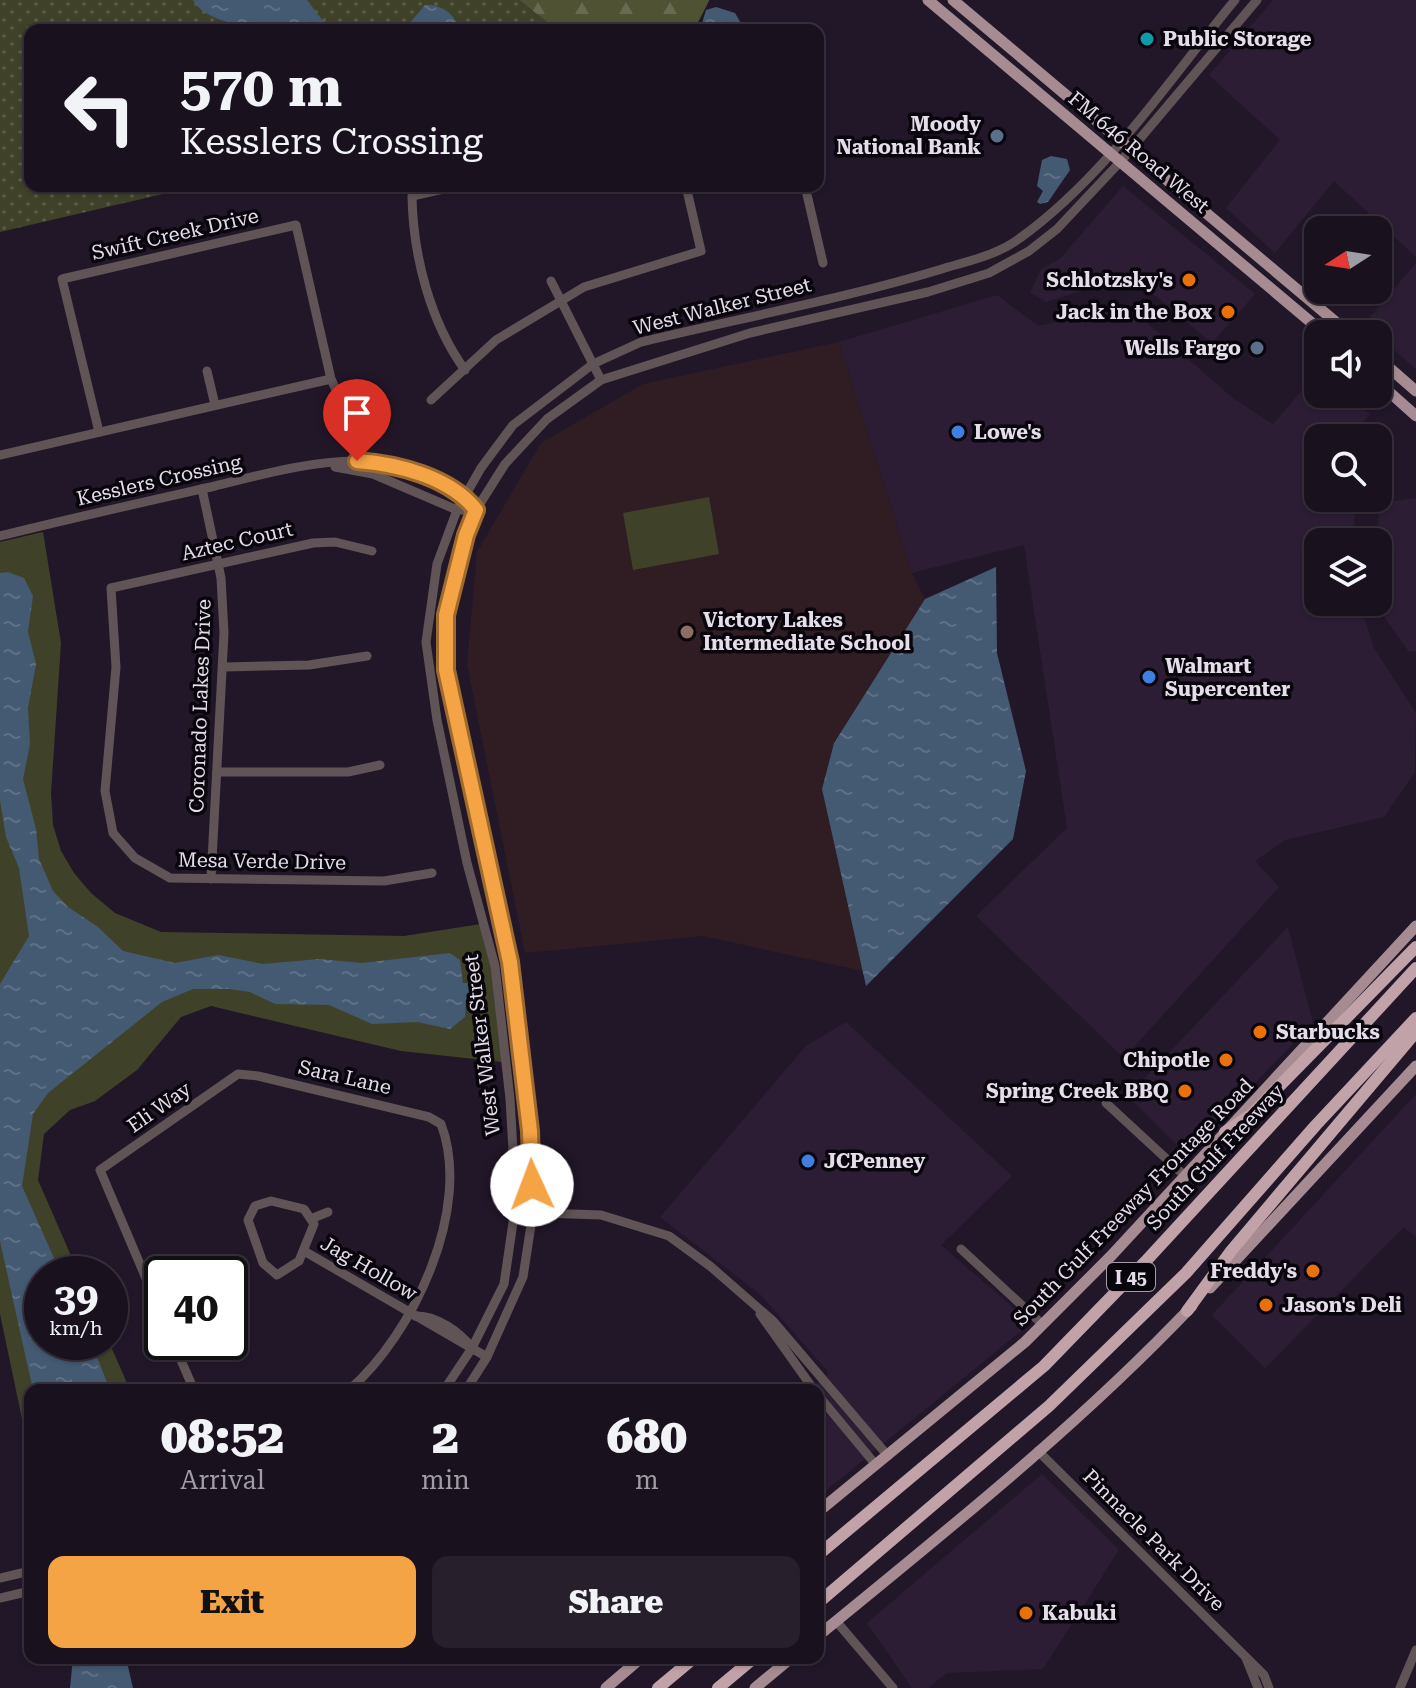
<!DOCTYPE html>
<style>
:root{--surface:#1a111f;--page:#271f2c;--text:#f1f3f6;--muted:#9f9da4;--line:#38313d;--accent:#f4a345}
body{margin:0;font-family:"Roboto Serif",serif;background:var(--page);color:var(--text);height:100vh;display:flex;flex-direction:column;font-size:30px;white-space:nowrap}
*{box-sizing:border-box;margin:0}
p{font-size:26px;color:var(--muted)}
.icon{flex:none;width:44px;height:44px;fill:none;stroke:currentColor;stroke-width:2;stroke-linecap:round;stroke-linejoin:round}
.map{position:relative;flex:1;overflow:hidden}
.panel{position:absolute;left:24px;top:1384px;width:800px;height:280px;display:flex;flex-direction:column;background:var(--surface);border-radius:16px;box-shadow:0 2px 6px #0004,0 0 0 2px var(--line)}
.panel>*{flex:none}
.top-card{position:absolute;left:24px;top:24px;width:800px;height:168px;border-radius:16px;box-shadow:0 2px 6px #0004,0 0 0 2px var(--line);background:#1a111f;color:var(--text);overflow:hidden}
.needle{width:52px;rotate:258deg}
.controls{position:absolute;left:1304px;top:216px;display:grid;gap:16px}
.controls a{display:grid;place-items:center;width:88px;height:88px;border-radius:16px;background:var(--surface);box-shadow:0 2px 6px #0004,0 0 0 2px var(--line);font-size:40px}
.speed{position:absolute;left:24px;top:1256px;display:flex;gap:16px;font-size:40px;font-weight:700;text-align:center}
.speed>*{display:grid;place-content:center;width:104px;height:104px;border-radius:50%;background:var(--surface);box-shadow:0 2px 6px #0004,0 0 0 2px var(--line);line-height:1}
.speed small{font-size:20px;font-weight:400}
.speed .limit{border:4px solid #111;border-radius:12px;background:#fff;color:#111}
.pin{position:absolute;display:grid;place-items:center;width:68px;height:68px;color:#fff;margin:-82px -34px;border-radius:50% 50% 50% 0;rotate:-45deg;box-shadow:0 0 8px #0007}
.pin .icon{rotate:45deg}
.me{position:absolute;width:88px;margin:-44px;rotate:358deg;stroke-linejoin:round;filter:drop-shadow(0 0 6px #0008)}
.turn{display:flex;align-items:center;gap:28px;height:168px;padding:0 24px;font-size:36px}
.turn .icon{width:104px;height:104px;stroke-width:2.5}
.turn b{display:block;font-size:56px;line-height:68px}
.eta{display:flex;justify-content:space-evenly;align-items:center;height:136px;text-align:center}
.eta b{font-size:48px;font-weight:800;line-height:56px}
.action{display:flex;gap:16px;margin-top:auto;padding:16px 24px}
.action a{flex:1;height:92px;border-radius:16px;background:var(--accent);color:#111;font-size:32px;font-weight:800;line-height:92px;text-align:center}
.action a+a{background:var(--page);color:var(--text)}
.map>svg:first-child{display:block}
.built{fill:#2c1d35}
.education{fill:#2f1d23}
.grass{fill:url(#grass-dots)}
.forest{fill:url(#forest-firs)}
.green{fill:#3f4229}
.water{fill:url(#water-ripples)}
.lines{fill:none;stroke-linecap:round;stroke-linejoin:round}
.minor{stroke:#615457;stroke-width:9}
.major{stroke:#a68c92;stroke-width:11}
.highway{stroke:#c2a2a9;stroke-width:12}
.route-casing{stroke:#9f6a2d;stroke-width:20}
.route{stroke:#f4a345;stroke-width:14}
.culture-dot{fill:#0f9aa8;stroke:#09050c;stroke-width:3}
.service-dot{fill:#5c6f8a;stroke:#09050c;stroke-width:3}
.food-dot{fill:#e8710a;stroke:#09050c;stroke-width:3}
.shop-dot{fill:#3f7fe0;stroke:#09050c;stroke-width:3}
.education-dot{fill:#8d6e63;stroke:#09050c;stroke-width:3}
.labels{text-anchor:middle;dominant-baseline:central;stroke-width:7;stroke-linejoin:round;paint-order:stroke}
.shield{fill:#09050c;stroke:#a39ca7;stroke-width:2}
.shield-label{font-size:18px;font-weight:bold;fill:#e5ddea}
.poi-label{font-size:20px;font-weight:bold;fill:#e5ddea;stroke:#09050c;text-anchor:start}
.street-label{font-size:20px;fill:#e5ddea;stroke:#09050c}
</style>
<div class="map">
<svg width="1416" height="1688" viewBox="0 0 1416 1688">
<defs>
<pattern id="grass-dots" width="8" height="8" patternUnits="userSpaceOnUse" patternTransform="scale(2)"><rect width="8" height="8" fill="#3f4229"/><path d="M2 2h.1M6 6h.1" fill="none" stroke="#5b5d48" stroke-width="1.8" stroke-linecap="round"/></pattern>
<pattern id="forest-firs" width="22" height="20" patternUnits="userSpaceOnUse" patternTransform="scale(2)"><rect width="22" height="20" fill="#4f5233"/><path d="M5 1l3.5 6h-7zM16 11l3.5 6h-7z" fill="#686a51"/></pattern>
<pattern id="water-ripples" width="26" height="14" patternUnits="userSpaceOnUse" patternTransform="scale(2)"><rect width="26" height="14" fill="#445972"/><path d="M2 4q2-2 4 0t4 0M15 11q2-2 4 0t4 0" fill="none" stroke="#5f7086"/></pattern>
</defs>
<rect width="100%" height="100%" fill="#221729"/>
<g class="built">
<polygon points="1273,0 1416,0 1416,257 1334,181 1275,253 1226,208 1280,140 1209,75"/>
<polygon points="1123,186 1255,294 1212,343 1138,281 1107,283 1046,302 1030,292 1042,268 1060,259"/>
<polygon points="1416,263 1416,369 1364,324"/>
<polygon points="997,295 1038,326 1130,308 1234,399 1273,424 1318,372 1318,394 1345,394 1370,414 1351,438 1318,438 1318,498 1355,500 1354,542 1318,542 1318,602 1359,602 1374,648 1416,713 1415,772 1384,817 1285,840 1255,861 1279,887 1124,1058 976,916 1067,828 1024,545 912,573 839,342"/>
<polygon points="1416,498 1416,651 1409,652 1385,618 1378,585 1377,542 1380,503"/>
<polygon points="1288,927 1313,1023 1186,1154 1128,1096"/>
<polygon points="846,1022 1012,1176 941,1245 1031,1323 818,1497 818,1390 808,1390 829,1373 761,1295 660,1217 806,1046"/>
<polygon points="1416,1094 1416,1237 1404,1227 1265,1368 1212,1315"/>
<polygon points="1042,1474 1119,1550 1043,1669 947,1673 928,1688 912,1688 867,1623"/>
</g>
<polygon class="education" points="839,342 912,573 925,599 834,742 822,788 863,971 703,936 525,953 467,664 477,552 541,443 643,384"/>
<polygon class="grass" points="0,0 519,0 557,30 30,30 30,186 197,186 0,232"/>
<polygon class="forest" points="519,0 709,0 709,1 694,30 557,30"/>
<g class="green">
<polygon points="709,497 719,554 633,570 623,513"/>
<polygon points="43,532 61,643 51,793 53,825 61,851 74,873 91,893 115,913 161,932 404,936 481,924 491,965 502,1062 401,1051 211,1006 181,1017 137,1070 95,1101 70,1110 44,1134 38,1180 79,1274 42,1274 42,1342 109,1342 130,1390 30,1390 30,1457 0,1314 0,542"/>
</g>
<g class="water">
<path d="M193,0h114l22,29c-30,4 -121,2 -136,-29z"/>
<path d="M425,5c16,-1 31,9 34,25h-55z"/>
<polygon points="716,7 735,13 745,30 700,30 706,10"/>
<polygon points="1051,156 1067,159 1070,170 1048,202 1040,204 1037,202 1043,191 1037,186 1042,160"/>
<polygon points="996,567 997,653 1026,771 1013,839 866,986 822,789 834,743 925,599"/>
<polygon points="8,572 24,578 33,596 28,632 36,664 28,708 30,744 23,779 36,829 39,859 53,891 68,907 98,927 123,951 175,963 218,955 263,964 319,959 362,963 450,953 460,960 463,983 482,984 483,989 466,998 465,1017 450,1029 417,1022 372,1024 329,1005 275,1004 250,992 229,989 193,989 162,1002 48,1093 33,1114 22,1186 61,1274 42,1274 42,1342 91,1342 110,1390 33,1390 0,1241 0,984 29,936 19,868 6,837 0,800 0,573"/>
<polygon points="73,1658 126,1658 133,1688 70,1688"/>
</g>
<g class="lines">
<g class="minor">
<path d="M457,186l-45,10c1,59 18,126 53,174"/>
<polyline points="805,186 823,263"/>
<polyline points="551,281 601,380"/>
<polyline points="207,371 215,405"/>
<polyline points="431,400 496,340 584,287 701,251 686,186"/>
<polyline points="99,432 62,279 296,225 331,379 348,416"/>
<polyline points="0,455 331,379"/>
<polyline points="335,467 373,474 457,510 476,510"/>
<polyline points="202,489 221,578 224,633 211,879"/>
<path d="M0,536c72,-18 144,-34 215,-50 45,-11 99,-26 145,-25 39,1 92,18 116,49"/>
<polyline points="372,551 335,542 313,543 111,588 116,667 105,791 113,833 135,858 170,878 384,881 432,873"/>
<polyline points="223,667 309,665 367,656"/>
<polyline points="217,772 348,772 380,765"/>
<polyline points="1106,1103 1185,1176"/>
<polygon points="271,1201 304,1209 314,1224 299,1261 277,1275 263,1263 248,1220 255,1206"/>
<polyline points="514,1212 601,1215 669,1236 710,1266 773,1321 888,1456"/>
<polyline points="313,1218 328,1212"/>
<polyline points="961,1249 1042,1324"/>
<polyline points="304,1251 487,1357"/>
<polyline points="760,1314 814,1390"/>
<path d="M162,1316l-62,-146 138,-96 20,2 171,41 12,7c32,84 -28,211 -92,266"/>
<path d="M415,1316c21,-1 45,16 57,32"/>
<polyline points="173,1342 194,1390"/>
<path d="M444,1390l28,-42 32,-64 12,-82 -6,-103 -15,-133 -28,-103 -30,-143 -11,-78 11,-78 20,-54 24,-42 32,-43 80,-61 48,-22c100,-24 202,-43 301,-73 26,-8 56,-14 78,-31 86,-62 148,-157 215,-238"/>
<polyline points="466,1390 487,1357 523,1277 533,1212 530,1131 510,962 446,670 446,615 466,535 476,510 505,464 547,419 601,380 750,333 928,292 989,273 1029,251 1057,229 1121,161 1257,0"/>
<polyline points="818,1395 876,1465"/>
<polyline points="1038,1451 1264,1675 1269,1688"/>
<polyline points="0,1578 30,1571"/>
<polyline points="0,1598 30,1591"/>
<polyline points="836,1621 893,1688"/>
<polyline points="1246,1658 1258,1688"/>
<polyline points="1400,1688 1416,1650"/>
</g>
<g class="major">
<polyline points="928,0 1325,334"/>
<polyline points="953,0 1350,334"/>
<polyline points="1378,358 1416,391"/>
<polyline points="1378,382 1416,416"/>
<polyline points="1210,1288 1416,1066"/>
<polyline points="818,1512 1025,1342 1111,1256 1416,926"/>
<path d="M818,1636c128,-105 260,-210 374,-330"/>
<polyline points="606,1688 641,1658"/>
<polyline points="755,1688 791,1658"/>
</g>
<g class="highway">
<polyline points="1225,1132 1251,1115 1416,947"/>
<polyline points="1187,1311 1231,1251 1416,1032"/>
<polyline points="818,1555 1044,1366 1145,1262 1416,968"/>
<polyline points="818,1603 1049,1406 1186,1273 1316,1125 1416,1018"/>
<polyline points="658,1688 694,1658"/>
<polyline points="718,1688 754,1658"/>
</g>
</g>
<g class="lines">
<defs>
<path id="route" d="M357,461c41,3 93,16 119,49l-10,25 -20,80v55l64,292 20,169 2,54"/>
</defs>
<use href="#route" class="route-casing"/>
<use href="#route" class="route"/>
</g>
<circle class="culture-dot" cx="1147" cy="39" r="8"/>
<g class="service-dot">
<circle cx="997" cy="136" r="8"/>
<circle cx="1257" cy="348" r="8"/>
</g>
<g class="food-dot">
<circle cx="1189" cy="280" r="8"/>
<circle cx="1228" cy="312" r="8"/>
<circle cx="1260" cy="1032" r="8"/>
<circle cx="1226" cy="1060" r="8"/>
<circle cx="1185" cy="1091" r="8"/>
<circle cx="1313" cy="1271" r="8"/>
<circle cx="1266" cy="1305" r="8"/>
<circle cx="1026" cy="1613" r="8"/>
</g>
<g class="shop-dot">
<circle cx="958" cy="432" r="8"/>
<circle cx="1149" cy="677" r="8"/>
<circle cx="808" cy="1161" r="8"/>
</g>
<circle class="education-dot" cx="687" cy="632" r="8"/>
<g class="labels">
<rect class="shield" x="1107" y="1263" width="48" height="28" rx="6"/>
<g class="shield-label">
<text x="1131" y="1277">I 45</text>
</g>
<g class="poi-label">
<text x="1163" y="39">Public Storage</text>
<text x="981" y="124" text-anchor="end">Moody<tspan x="981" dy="23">National Bank</tspan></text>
<text x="1173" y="280" text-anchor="end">Schlotzsky's</text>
<text x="1212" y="312" text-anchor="end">Jack in the Box</text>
<text x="1241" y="348" text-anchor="end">Wells Fargo</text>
<text x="974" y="432">Lowe's</text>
<text x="703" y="620">Victory Lakes<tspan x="703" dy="23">Intermediate School</tspan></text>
<text x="1165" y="666">Walmart<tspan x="1165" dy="23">Supercenter</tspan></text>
<text x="1276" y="1032">Starbucks</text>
<text x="1210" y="1060" text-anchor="end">Chipotle</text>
<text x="1169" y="1091" text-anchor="end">Spring Creek BBQ</text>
<text x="824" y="1161">JCPenney</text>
<text x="1297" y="1271" text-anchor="end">Freddy's</text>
<text x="1282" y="1305">Jason's Deli</text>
<text x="1042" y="1613">Kabuki</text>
</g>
<g class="street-label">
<text transform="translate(1139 152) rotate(40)">FM 646 Road West</text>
<text transform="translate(175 234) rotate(-13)">Swift Creek Drive</text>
<text transform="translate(722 306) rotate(-14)">West Walker Street</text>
<text transform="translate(159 480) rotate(-13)">Kesslers Crossing</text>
<text transform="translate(237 541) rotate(-13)">Aztec Court</text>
<text transform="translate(200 706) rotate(-88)">Coronado Lakes Drive</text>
<text transform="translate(262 861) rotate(1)">Mesa Verde Drive</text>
<text transform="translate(482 1045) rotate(-97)">West Walker Street</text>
<text transform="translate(345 1077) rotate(13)">Sara Lane</text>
<text transform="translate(159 1107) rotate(-35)">Eli Way</text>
<text transform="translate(1215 1157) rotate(-47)">South Gulf Freeway</text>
<text transform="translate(1133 1202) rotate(-46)">South Gulf Freeway Frontage Road</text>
<text transform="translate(369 1268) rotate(30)">Jag Hollow</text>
<text transform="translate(1154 1540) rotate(45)">Pinnacle Park Drive</text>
</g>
</g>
</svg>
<div class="controls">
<a><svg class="needle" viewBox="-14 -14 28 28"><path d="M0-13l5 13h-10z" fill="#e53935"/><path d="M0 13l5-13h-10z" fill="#9f9da4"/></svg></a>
<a><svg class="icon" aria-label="sound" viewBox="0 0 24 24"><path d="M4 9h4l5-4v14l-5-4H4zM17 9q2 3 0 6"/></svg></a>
<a><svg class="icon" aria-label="search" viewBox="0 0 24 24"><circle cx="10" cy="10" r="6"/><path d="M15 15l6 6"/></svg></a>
<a><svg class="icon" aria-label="layers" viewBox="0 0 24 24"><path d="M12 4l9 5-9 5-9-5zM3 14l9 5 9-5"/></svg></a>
</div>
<div class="speed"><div>39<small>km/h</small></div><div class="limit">40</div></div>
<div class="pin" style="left:357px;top:461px;background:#d93025"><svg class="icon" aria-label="arrive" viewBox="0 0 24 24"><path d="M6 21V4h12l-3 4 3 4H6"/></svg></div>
<svg class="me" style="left:532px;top:1185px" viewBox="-20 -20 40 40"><circle r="19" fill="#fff"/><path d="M0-13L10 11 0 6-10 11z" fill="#f4a345"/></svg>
<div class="top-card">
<div class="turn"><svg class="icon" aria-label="left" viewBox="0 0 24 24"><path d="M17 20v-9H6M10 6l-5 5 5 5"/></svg><div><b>570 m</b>Kesslers Crossing</div></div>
</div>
<section class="panel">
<div class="eta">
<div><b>08:52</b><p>Arrival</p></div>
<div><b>2</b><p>min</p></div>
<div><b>680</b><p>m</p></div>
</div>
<div class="action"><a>Exit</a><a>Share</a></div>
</section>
</div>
